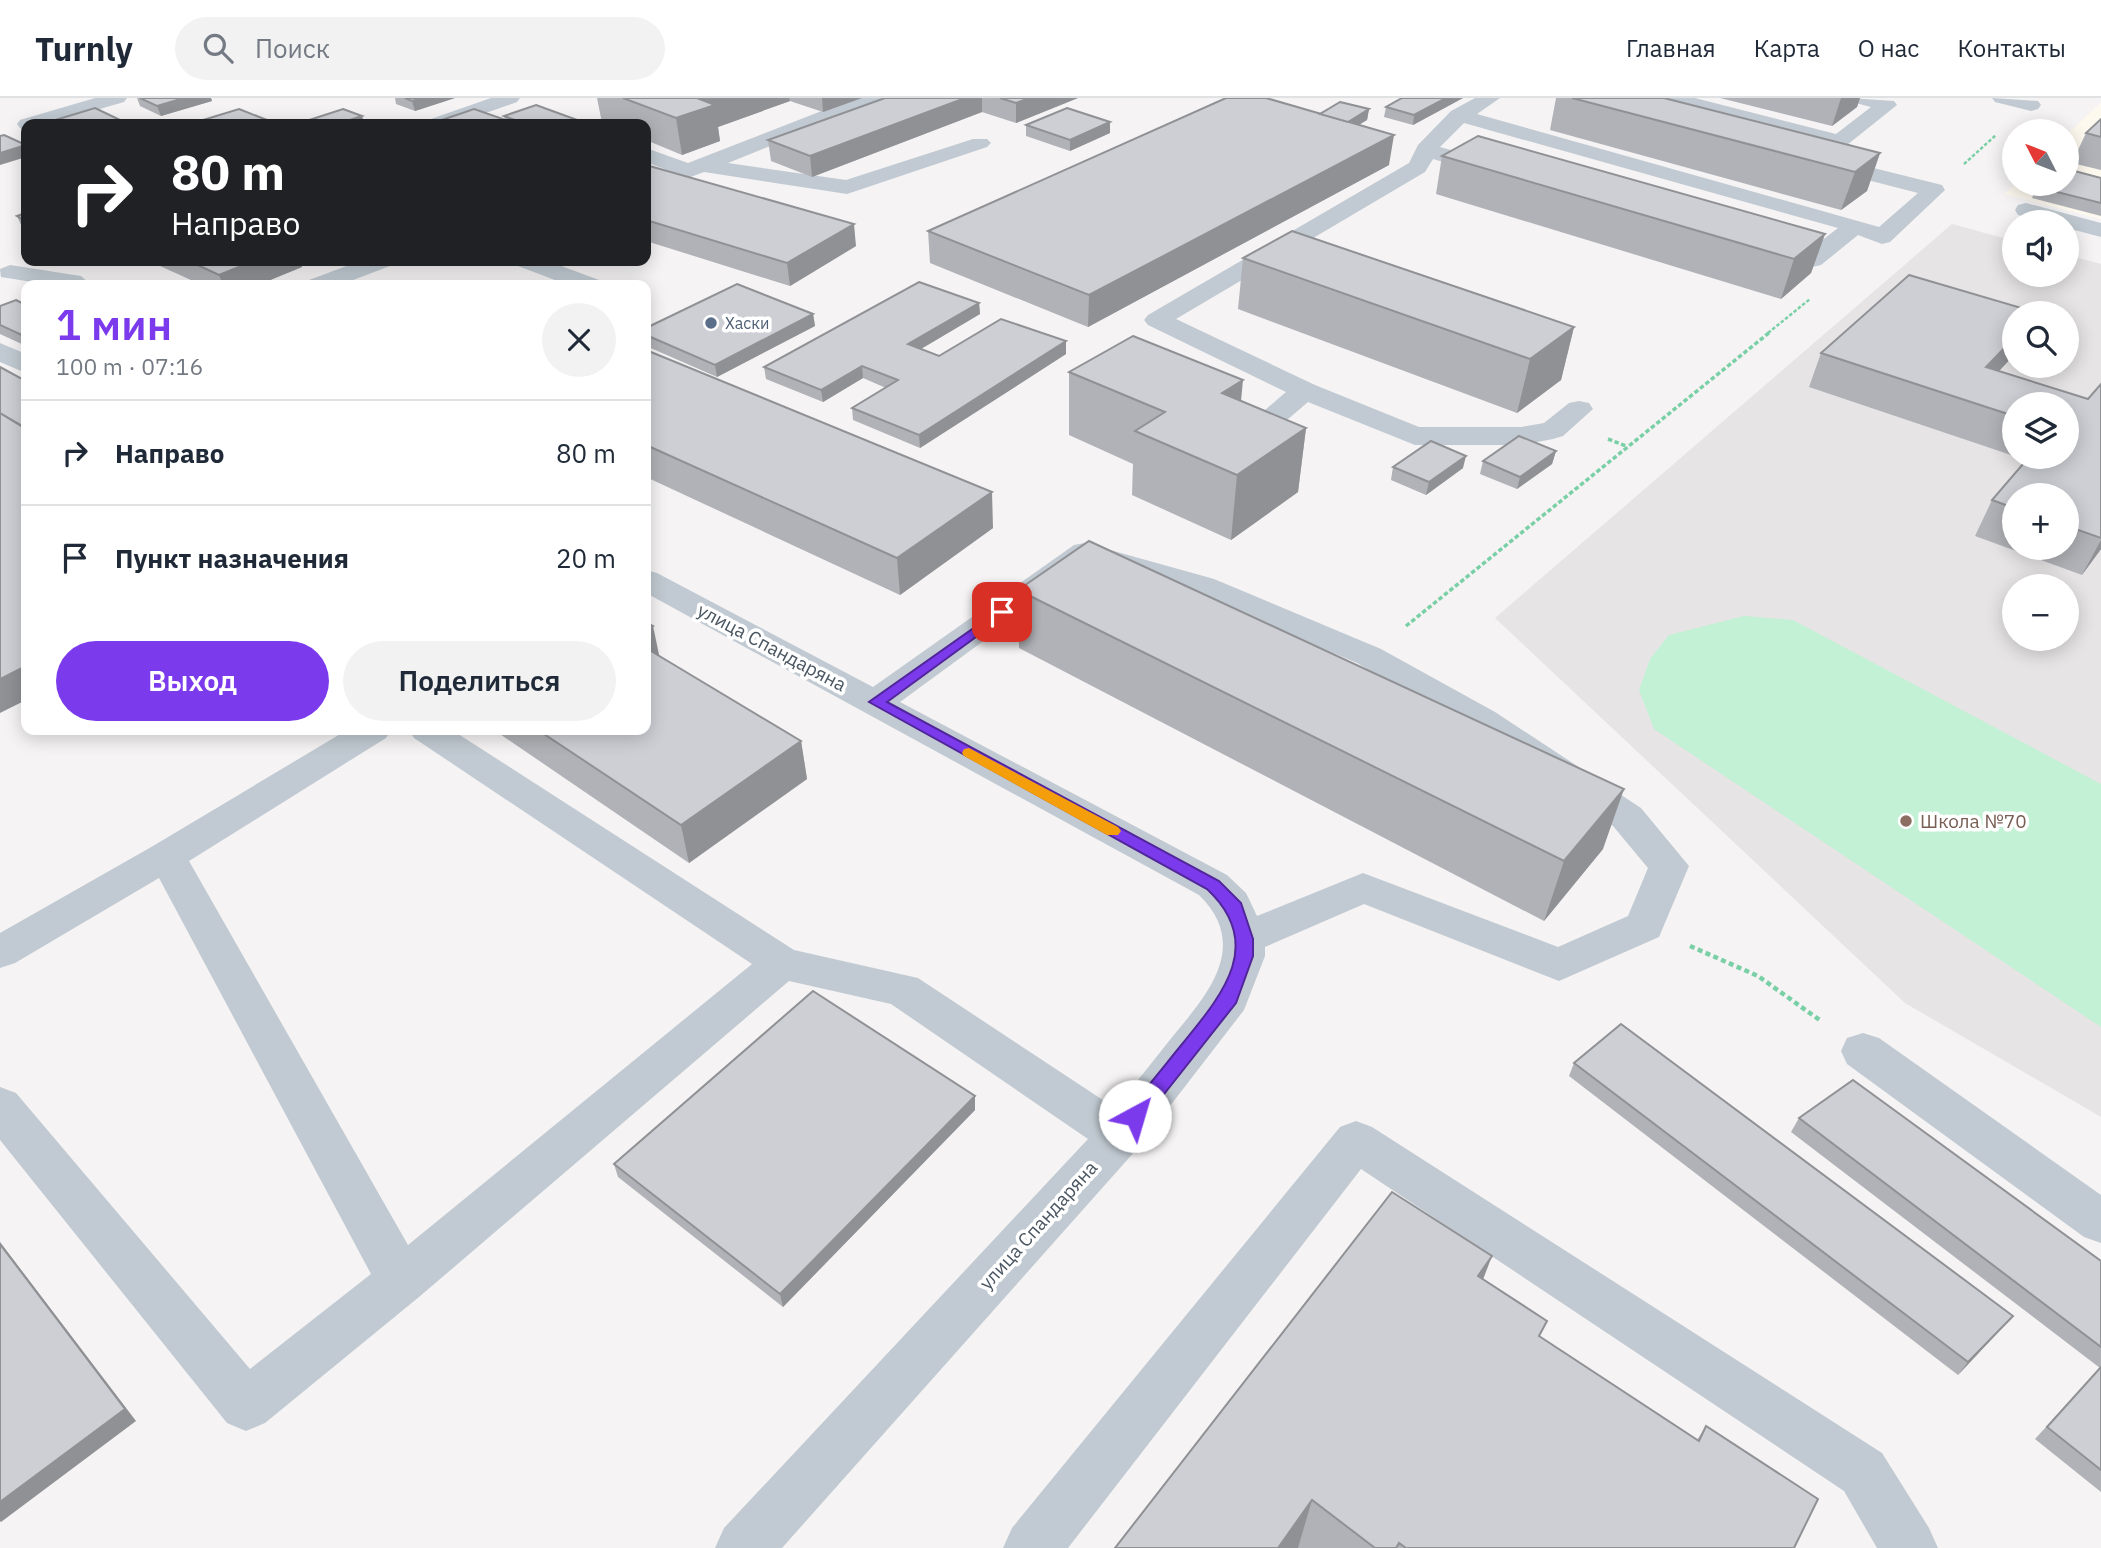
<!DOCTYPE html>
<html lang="ru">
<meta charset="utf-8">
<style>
:root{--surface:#fff;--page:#f2f2f3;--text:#1f2937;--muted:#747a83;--line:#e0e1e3;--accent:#7c3aed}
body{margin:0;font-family:"IBM Plex Sans",sans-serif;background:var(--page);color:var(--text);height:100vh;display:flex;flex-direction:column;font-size:26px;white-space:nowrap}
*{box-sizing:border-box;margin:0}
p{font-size:23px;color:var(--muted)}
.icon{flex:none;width:38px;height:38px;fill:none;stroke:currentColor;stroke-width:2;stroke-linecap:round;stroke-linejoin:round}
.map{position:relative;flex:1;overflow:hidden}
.drawer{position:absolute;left:21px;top:182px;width:630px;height:455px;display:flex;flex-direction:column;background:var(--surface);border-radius:14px;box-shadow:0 4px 18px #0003}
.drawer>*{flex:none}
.hud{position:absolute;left:21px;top:21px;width:630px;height:147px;border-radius:14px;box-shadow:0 4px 18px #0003;background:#202124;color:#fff;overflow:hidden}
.needle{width:46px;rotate:312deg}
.buttons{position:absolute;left:2002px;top:21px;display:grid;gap:14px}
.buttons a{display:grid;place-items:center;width:77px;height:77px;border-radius:50%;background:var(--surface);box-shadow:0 4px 18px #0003;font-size:35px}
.pin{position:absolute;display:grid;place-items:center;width:60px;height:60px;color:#fff;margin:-30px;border-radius:14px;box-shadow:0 4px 10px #0006}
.me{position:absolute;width:77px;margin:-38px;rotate:39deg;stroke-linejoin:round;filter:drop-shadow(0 0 5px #0008)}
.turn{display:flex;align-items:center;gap:24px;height:147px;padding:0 35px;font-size:32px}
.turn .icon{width:91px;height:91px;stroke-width:2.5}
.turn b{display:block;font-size:49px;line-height:60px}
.round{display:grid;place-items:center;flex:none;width:74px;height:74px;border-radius:37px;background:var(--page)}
.headline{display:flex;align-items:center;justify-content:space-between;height:119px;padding:0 35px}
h1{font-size:42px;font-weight:600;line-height:52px;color:var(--accent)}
.button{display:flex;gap:14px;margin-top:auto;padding:14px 35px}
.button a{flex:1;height:80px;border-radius:42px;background:var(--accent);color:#fff;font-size:28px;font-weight:600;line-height:80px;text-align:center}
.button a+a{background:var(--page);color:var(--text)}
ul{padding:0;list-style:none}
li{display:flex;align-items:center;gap:21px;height:105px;padding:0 35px;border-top:2px solid var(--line)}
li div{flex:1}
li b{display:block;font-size:26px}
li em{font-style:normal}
header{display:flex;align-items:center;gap:42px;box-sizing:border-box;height:98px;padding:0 35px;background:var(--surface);border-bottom:2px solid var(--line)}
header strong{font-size:33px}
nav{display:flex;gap:38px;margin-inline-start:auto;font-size:24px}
.search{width:490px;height:63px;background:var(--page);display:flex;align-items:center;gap:18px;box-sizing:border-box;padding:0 24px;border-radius:38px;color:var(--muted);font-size:26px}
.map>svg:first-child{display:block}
.commercial{fill:#fdf9ef}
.education{fill:#e6e4e5;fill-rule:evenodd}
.green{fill:#c3f1d5}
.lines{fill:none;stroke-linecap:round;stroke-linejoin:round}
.path-far2{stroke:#7ad0a6;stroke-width:2.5;stroke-dasharray:3.5 2;stroke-linecap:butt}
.path-far1{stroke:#7ad0a6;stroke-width:3.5;stroke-dasharray:4.5 2.5;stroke-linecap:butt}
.path{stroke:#7ad0a6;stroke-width:4.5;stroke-dasharray:5 3.5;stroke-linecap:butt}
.minor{fill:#c1cad2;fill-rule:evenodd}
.wall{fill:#b0b2b7;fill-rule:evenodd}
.shaded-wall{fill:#909195}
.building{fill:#cdcfd5;stroke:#909195;stroke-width:2}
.route{fill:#7c3aed;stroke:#51269a;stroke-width:2}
.slow{fill:#f59e0b}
.service-dot{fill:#5c6f8a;stroke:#fff;stroke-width:2.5}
.education-dot{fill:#8d6e63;stroke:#fff;stroke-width:2.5}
.labels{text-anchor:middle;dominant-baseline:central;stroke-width:7;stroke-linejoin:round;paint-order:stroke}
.far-service-label{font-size:16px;fill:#4e5e75;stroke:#fff;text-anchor:start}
.street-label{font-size:19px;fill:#4a5661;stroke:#fff}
.education-label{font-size:19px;fill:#785e54;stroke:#fff;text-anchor:start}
</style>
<header>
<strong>Turnly</strong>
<div class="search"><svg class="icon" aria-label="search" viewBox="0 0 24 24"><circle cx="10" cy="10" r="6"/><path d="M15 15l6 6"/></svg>Поиск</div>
<nav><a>Главная</a><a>Карта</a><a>О нас</a><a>Контакты</a></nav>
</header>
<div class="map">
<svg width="2101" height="1450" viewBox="0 0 2101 1450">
<rect width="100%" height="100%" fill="#f5f3f3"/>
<polygon class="commercial" points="2101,4 2101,121 2004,96 2015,86 2067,86 2067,37"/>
<path class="education" d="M1952,126l62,17v34h53v-20l34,9v853l-196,-114 -410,-385zM2014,215h53v53h-53zM2014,306h53v53h-53zM2014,397h53v53h-53zM2014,488h53v53h-53z"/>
<polygon class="green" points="1744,518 1793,522 2101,686 2101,929 1654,631 1639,592 1650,561 1669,537"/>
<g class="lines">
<g class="path-far2">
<polyline points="1964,66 1996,37"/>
<polyline points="1768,235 1810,201"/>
</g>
<g class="path-far1">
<polyline points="1608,341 1626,348"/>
<polyline points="1406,528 1770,234"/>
</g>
<polyline class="path" points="1690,848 1758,878 1821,923"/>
<g class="minor">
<polygon points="95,0 127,0 124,4 48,26 26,26 26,32 20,30 17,26 20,22"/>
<polygon points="491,0 520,0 517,4 454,26 425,26 428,22"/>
<polygon points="855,0 883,0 880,4 728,65 846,82 973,41 987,41 991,45 987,49 847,96 704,74 688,80 646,64 646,50 688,65"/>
<path d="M1475,0h25l-23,16 402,113 39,-34 -105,-27 -3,-5 3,-5 8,-1 121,30 3,5 -55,52 -8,2 -24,-9 -37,30 -9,2 -52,-14 -4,-5 4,-5 8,-2 40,10 30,-23 -374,-105 -24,24 63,18 3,5 -3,5 -8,2 -62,-18 -8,13 -249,147 139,66 104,42h102l23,-4 25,-20 10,-2 10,2 4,6 -30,27 -10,3 -32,6h-106l-107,-43c-16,13 -32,32 -54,27l-4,-6 36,-31 -138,-67 -4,-5 4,-5 261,-152 9,-18 33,-34z"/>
<polygon points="1661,0 1695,0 1836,36 1871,9 1852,4 1849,0 1894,3 1897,7 1847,47 1840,49 1664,4"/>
<polygon points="1992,0 2038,3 2041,7 2038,11 2031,13 1995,4"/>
<polygon points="2026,105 2101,125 2101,139 2067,130 2067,124 2045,124 2018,117 2015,112 2018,107"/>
<polygon points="360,163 393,163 390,168 340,187 306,187 309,182"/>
<polygon points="515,163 548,163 599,182 602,187 568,187 518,168"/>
<polygon points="10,167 81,178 91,187 51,187 1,179 0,171"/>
<polygon points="0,245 26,256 26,275 0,264"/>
<path d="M1085,445l129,36 167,70 114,63 146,96 48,58 -30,71 -100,44 -195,-77 -99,43v9l-21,54 -108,140 -354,398h-67l9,-20 364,-389 -197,-135 -102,-23 -370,316 -154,126 -19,8 -19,-8 -227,-283v-53l16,6 234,276 121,-95 -212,-396 -144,85 -15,5v-35l153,-87 194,-116h44l-5,8 -197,123 219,384 344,-281 -338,-226 -5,-8h43l342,220 124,28 197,130c20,-24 39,-48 58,-72 36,-43 77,-91 26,-141l-553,-302v-23l11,3 216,114 201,-142zM1090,465l102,30 165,70 112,65 144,98 35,42 -20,48 -70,31 -195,-74 -106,43 -11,-23 -19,-18 -327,-173z"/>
<polygon points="1863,935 1879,940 2101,1097 2101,1145 2084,1139 1847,966 1841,953 1847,940"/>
<polygon points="1356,1023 1372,1029 1882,1355 1929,1430 1938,1450 1877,1450 1844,1393 1361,1071 1068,1450 1003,1450 1012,1430 1340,1029"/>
</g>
</g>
<g class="wall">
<polygon points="137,0 211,0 212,3 161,18 140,8"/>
<polygon points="395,0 455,0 415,13 396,6"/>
<polygon points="597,0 862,0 823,14 790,3 718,29 720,43 682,57 646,42 646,26 605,26 602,25"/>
<polygon points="885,0 1078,0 1016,25 982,14 812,79 771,63 768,42"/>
<polygon points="1402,0 1463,0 1413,27 1384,19 1386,9"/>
<polygon points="1556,0 1664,0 1880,55 1867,93 1841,112 1550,32"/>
<polygon points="1720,0 1860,0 1857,9 1832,28"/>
<polygon points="1369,11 1367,22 1358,27 1389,67 1088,229 930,165 928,133 1320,16"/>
<polygon points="504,18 588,26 430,26 505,22"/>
<polygon points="2101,21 2101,72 2072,65 2086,35"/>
<polygon points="1026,27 1110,35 1070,53 1026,38"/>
<polygon points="1442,58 1825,136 1811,175 1781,201 1436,96"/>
<polygon points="646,67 856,148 790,188 646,143"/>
<polygon points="2101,80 2101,118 2032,100 2037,89"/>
<polygon points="26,115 26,131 22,129 17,118"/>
<polygon points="1243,160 1574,229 1561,282 1517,315 1238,211"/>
<polygon points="149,163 300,163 302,169 258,187 202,187"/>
<polygon points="979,205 980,216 921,251 939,258 1066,256 920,350 853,322 852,310 886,290 863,280 823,304 766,281 764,269"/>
<polygon points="26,207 26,248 0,236 0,208"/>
<polygon points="813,216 815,228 717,279 646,248 646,230"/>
<polygon points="646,252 993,430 900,497 646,379"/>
<path d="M1821,255l193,2 -15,16 89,28 13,-15v165l-19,26 -107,-39 17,-36 34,-40 -11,-3h52v-53h-53v52l-205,-69zM2014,397h53v53h-53z"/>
<polygon points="1069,274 1241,303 1306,330 1298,394 1231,442 1132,397 1133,366 1069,337"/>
<polygon points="1556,353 1552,366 1517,391 1480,376 1483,363"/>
<polygon points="1393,369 1463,370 1426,397 1391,382"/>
<polygon points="1018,492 1603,751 1544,823 1019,550"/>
<polygon points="494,632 646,632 801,643 807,681 689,765"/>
<polygon points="1574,965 2002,1230 1958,1277 1569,978"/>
<polygon points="975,998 975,1012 783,1209 618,1079 614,1066"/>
<polygon points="1799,1020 2101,1163 2101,1394 2035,1341 2100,1270 1791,1034"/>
<polygon points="1483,1182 1540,1239 1697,1342 1706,1328 1794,1450 1115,1450"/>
</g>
<g class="shaded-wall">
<polygon points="184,0 211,0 212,3 161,18 157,8"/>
<polygon points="421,0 455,0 415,13 412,3"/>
<polygon points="694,0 789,0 790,3 718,29 720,43 682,57 676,20"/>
<polygon points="822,0 862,0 823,14"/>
<polygon points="965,0 982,0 982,14 812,79 810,58"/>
<polygon points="1029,0 1078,0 1016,25 1016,5"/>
<polygon points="1446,0 1463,0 1413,27 1414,17"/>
<polygon points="1841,0 1860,0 1857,9 1832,28"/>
<polygon points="1369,11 1367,22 1326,47 1328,36"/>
<polygon points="362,18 365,26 338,26"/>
<polygon points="120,22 122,26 105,26"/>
<polygon points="1110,24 1110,35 1070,53 1070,42"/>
<polygon points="1394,37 1389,67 1088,229 1089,197"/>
<polygon points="26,47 26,59 0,67 0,55"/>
<polygon points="1880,55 1867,93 1841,112 1855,74"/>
<polygon points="854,126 856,148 790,188 787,165"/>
<polygon points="1825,136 1811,175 1781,201 1794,161"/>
<polygon points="254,163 300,163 302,169 258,187 223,187 219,177"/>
<polygon points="979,205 980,216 909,258 908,246"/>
<polygon points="813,216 815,228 717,279 715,267"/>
<polygon points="1574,229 1561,282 1517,315 1530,261"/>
<polygon points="2014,240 2014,257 1971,303 1986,269"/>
<polygon points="1066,243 1066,256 920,350 919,337"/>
<polygon points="862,268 863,280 823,304 821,292"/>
<polygon points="1243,282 1237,345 1222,295"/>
<polygon points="1306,330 1298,394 1231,442 1237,377"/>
<polygon points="1556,353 1552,366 1517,391 1520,379"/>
<polygon points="1466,358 1463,370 1426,397 1429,384"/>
<polygon points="992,394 993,430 900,497 897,460"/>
<polygon points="2101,442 2101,451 2082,477"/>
<polygon points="653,528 661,566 646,575 646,533"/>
<polygon points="26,568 26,602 0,615 0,581"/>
<polygon points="801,643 807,681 689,765 681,727"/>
<polygon points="1624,691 1603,751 1544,823 1564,763"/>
<polygon points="975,998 975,1012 783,1209 780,1196"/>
<polygon points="0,1144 136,1323 1,1424 0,1423"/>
<polygon points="1492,1158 1466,1226 1478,1178"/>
<polygon points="2013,1218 2002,1230 1958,1277 1968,1264"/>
<polygon points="1312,1402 1298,1450 1278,1450"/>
</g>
<g class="building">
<polygon points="140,0 184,0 157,8"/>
<polygon points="405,0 421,0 412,3"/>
<polygon points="623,0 697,0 715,7 676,20"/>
<polygon points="885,0 965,0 810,58 768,42"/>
<polygon points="1000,0 1029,0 1016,5"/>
<polygon points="1226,0 1266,0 1394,37 1089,197 928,133"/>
<polygon points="1402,0 1446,0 1414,17 1386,9"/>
<polygon points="1572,0 1664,0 1880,55 1855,74"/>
<polygon points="1340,4 1369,11 1348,24 1320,16"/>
<polygon points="536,7 588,26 526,26 504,18"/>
<polygon points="95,10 120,22 105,26 42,26"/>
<polygon points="1067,10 1110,24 1070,42 1026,27"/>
<polygon points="239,11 277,26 190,26"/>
<polygon points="343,11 362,18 338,26 297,26"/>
<polygon points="474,11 517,26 430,26"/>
<polygon points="2101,21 2101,39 2086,35"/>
<polygon points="4,37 26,47 0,55 0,38"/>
<polygon points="1478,38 1825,136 1794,161 1442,58"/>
<polygon points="646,67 854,126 787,165 646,122"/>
<polygon points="2067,71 2101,80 2101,105 2037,89 2040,86 2067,86"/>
<polygon points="26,115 26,123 17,118"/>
<polygon points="1292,133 1574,229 1530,261 1243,160"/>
<polygon points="189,163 254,163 219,177"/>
<polygon points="1909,177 2038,215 2014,215 2014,240 1986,269 2088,301 2101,286 2101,440 2067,428 2067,397 2014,397 2014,410 1992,402 2029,359 2067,359 2067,306 2014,306 2014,318 1821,255"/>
<polygon points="919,184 979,205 908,246 939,258 1001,221 1066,243 919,337 852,310 898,282 862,268 821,292 764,269"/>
<polygon points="737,186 813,216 715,267 646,237 646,230"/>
<polygon points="16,202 26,207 26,239 0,227 0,208"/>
<polygon points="1133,238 1243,282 1222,295 1306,330 1237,377 1135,333 1165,314 1069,274"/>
<polygon points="646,252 992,394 897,460 646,347"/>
<polygon points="0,269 26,283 26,330 0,315"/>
<polygon points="0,315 26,331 26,568 0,581"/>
<polygon points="1519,338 1556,353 1520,379 1483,363"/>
<polygon points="1431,343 1466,358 1429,384 1393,369"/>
<polygon points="1089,443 1624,691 1564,763 1018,492"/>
<polygon points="646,524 653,528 646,533"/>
<polygon points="646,550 801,643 681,727 538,632 646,632"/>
<polygon points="813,893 975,998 780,1196 614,1066"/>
<polygon points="1621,926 2013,1218 1968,1264 1574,965"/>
<polygon points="1853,982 2101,1163 2101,1249 1799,1020"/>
<polygon points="1392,1094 1492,1158 1478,1178 1547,1223 1539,1238 1699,1343 1706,1328 1818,1401 1794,1450 1406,1450 1399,1445 1396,1450 1375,1450 1312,1402 1278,1450 1115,1450"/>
<polygon points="0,1146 125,1311 0,1404"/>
<polygon points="2101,1269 2101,1372 2047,1329"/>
</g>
<path class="route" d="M1002,510l6,4 -2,3 -119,87 332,179 22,22 12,36v17l-17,47 -94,119 -7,2 -7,-2 -2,-6 2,-6c19,-22 37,-45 55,-67 39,-48 83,-99 24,-154l-338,-187z"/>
<polygon class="slow" points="969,650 1118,729 1121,733 1118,737 1107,737 964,658 962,655 964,651"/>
<circle class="service-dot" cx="711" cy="225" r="7"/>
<circle class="education-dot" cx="1906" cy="723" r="7"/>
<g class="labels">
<g class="far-service-label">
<text x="725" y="225">Хаски</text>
</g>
<g class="street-label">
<text transform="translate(772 549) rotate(28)">улица Спандаряна</text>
<text transform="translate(1038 1127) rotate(-48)">улица Спандаряна</text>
</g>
<g class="education-label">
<text x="1920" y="723">Школа №70</text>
</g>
</g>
</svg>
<div class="buttons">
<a><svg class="needle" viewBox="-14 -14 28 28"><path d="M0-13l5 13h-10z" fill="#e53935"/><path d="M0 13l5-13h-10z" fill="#747a83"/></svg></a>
<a><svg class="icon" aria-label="sound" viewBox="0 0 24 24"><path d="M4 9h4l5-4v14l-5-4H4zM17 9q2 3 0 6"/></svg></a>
<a><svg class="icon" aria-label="search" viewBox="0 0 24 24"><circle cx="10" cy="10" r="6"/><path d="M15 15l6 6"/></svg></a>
<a><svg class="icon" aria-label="layers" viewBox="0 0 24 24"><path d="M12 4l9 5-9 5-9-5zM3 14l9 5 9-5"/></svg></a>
<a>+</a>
<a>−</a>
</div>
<div class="pin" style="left:1002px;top:514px;background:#d93025"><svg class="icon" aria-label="arrive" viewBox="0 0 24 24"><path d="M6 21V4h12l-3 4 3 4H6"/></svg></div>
<svg class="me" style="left:1135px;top:1018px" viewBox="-20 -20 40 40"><circle r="19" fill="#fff"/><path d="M0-13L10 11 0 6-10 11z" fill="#7c3aed"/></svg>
<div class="hud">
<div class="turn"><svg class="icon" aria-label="right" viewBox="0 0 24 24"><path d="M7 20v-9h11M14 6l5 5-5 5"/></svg><div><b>80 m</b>Направо</div></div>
</div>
<section class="drawer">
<div class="headline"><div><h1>1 мин</h1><p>100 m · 07:16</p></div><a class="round"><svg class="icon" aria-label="close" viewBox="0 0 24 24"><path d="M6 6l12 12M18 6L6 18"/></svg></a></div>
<ul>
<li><svg class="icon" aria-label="right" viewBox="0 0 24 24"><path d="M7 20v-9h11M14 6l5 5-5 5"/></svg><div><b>Направо</b></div><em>80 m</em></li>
<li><svg class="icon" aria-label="arrive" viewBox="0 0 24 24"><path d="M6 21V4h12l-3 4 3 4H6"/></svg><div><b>Пункт назначения</b></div><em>20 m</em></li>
</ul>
<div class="button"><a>Выход</a><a>Поделиться</a></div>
</section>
</div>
